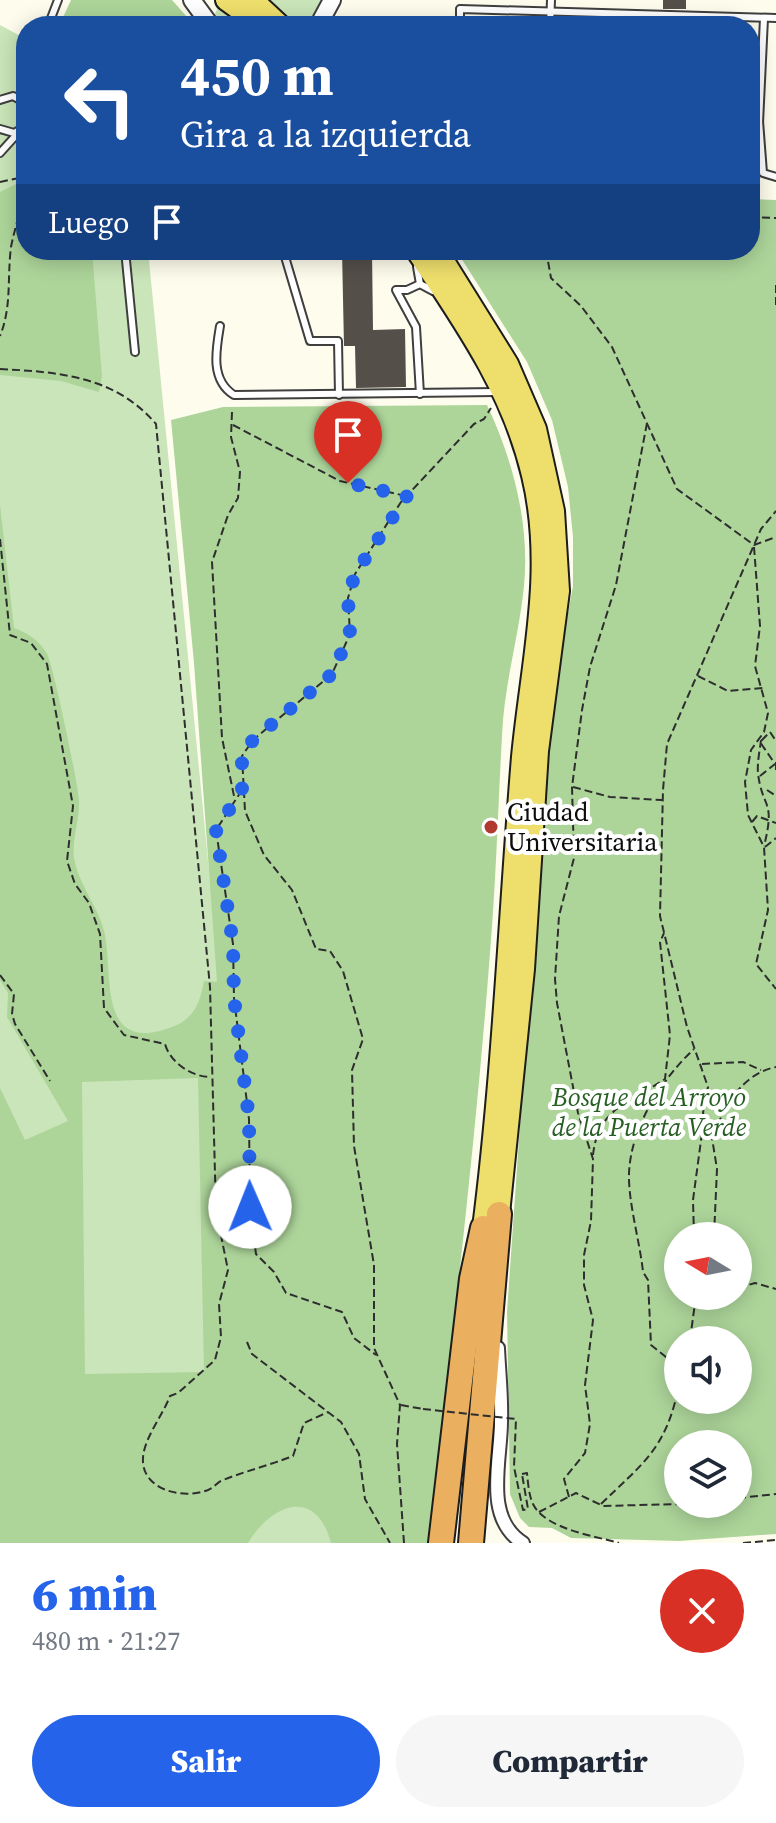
<!DOCTYPE html>
<html lang="es">
<meta charset="utf-8">
<style>
:root{--surface:#fff;--page:#f6f6f7;--text:#1f2937;--muted:#747a83;--accent:#2563eb}
body{margin:0;font-family:"Source Serif 4",serif;background:var(--page);color:var(--text);height:100vh;display:flex;flex-direction:column;font-size:30px;white-space:nowrap}
*{box-sizing:border-box;margin:0}
p{font-size:26px;color:var(--muted)}
.icon{flex:none;width:44px;height:44px;fill:none;stroke:currentColor;stroke-width:2;stroke-linecap:round;stroke-linejoin:round}
.map{position:relative;height:1543px;overflow:hidden}
.drawer{display:flex;flex-direction:column;background:var(--surface);flex:1}
.drawer>*{flex:none}
.top-card{position:absolute;left:16px;top:16px;width:744px;height:244px;border-radius:32px;box-shadow:0 4px 20px #0003;background:#1a4fa0;color:#fff;overflow:hidden}
.needle{width:52px;rotate:280deg}
.buttons{position:absolute;left:664px;top:1222px;display:grid;gap:16px}
.buttons a{display:grid;place-items:center;width:88px;height:88px;border-radius:50%;background:var(--surface);box-shadow:0 4px 20px #0003;font-size:40px}
.pin{position:absolute;display:grid;place-items:center;width:68px;height:68px;color:#fff;margin:-82px -34px;border-radius:50% 50% 50% 0;rotate:-45deg;box-shadow:0 0 8px #0007}
.pin .icon{rotate:45deg}
.me{position:absolute;width:88px;margin:-44px;rotate:359deg;stroke-linejoin:round;filter:drop-shadow(0 0 6px #0008)}
.turn{display:flex;align-items:center;gap:28px;height:168px;padding:0 32px;font-size:36px}
.turn .icon{width:104px;height:104px;stroke-width:2.5}
.turn b{display:block;font-size:56px;line-height:68px}
.then{display:flex;align-items:center;height:76px;padding:0 32px;background:#0003;gap:16px;font-size:30px}
.round{display:grid;place-items:center;flex:none;width:84px;height:84px;border-radius:42px;background:var(--page)}
.overview{display:flex;align-items:center;justify-content:space-between;height:136px;padding:0 32px}
h1{font-size:48px;font-weight:800;line-height:60px;color:var(--accent)}
.action{display:flex;gap:16px;margin-top:auto;padding:16px 32px}
.action a{flex:1;height:92px;border-radius:48px;background:var(--accent);color:#fff;font-size:32px;font-weight:800;line-height:92px;text-align:center}
.action a+a{background:var(--page);color:var(--text)}
.map>svg:first-child{display:block}
.green{fill:#cae5b9}
.forest{fill:#add59a;fill-rule:evenodd}
.building{fill:#544f49}
.lines{fill:none;stroke-linecap:round;stroke-linejoin:round}
.service-casing{stroke:#3f3f3f;stroke-width:10}
.minor-casing{stroke:#3f3f3f;stroke-width:16}
.tertiary-casing{stroke:#3f3f3f;stroke-width:20}
.primary-casing{stroke:#1d1d1d;stroke-width:24}
.motorway-casing{stroke:#1d1d1d;stroke-width:28}
.path{stroke:#2e2e2e;stroke-width:2;stroke-dasharray:8 4;stroke-linecap:butt}
.service{stroke:#fff;stroke-width:6}
.minor{stroke:#fff;stroke-width:12}
.tertiary{stroke:#fff;stroke-width:16}
.primary{stroke:#eedf6c;stroke-width:20}
.motorway{stroke:#eab05f;stroke-width:24}
.path-bridge{stroke:#2e2e2e;stroke-width:2;stroke-dasharray:8 4;stroke-linecap:butt}
.route{stroke:#2563eb;stroke-width:14;stroke-dasharray:0 25.2}
.poi-dot{fill:#b2392f;stroke:#fff;stroke-width:3}
.labels{text-anchor:middle;dominant-baseline:central;stroke-width:8;stroke-linejoin:round;paint-order:stroke}
.poi-label{font-size:26px;fill:#0c0c0c;stroke:#fff;text-anchor:start}
.park-label{font-size:26px;font-style:italic;fill:#265f22;stroke:#fff}
</style>
<div class="map">
<svg width="776" height="1543" viewBox="0 0 776 1543">
<rect width="100%" height="100%" fill="#fefded"/>
<g class="green">
<polygon points="267,0 324,0 306,26 294,26"/>
<polygon points="219,5 249,26 221,26 215,14"/>
<polygon points="0,25 26,39 26,250 148,250 256,1348 399,1543 0,1543"/>
</g>
<g class="forest">
<polygon points="71,0 172,0 195,26 59,26"/>
<polygon points="26,179 26,250 92,250 102,376 99,392 61,381 0,375 0,192"/>
<path d="M750,199l26,1v1334l-97,7 -108,-3 -19,-10 -23,-1 -9,-9 -10,-24 -3,-182 41,-592 25,-134v-49l-5,-50 -16,-67 -25,-58 -71,-112h294zM678,1236h60v60h-60zM678,1340h60v60h-60zM678,1444h60v60h-60z"/>
<path d="M487,405c26,55 43,119 37,181 -5,50 -20,99 -22,150 -4,72 -6,145 -12,217 -15,197 -39,394 -61,590h-98c-15,-56 -59,-40 -83,0h-248v-455l25,52 43,-19 -61,-104 1,-24 -8,-13v-475l14,123c14,5 25,12 33,26 6,10 32,133 32,148 1,19 -9,42 -4,60 5,25 25,47 30,73 8,43 -7,120 67,92 22,-8 28,-24 32,-46l13,1 -23,-319 -23,-243 52,-13zM198,1078l6,294 -119,2 -3,-292z"/>
</g>
<g class="building">
<rect x="663" y="0" width="23" height="9"/>
<polygon points="342,250 372,250 373,330 405,329 406,387 356,388 355,346 344,346"/>
</g>
<g class="lines">
<defs>
<g id="service">
<polyline points="48,26 58,0"/>
<polyline points="460,26 460,9 776,18"/>
<polyline points="550,26 551,0"/>
<polyline points="19,98 26,80"/>
<polyline points="0,100 13,96 26,103"/>
<polyline points="759,121 763,173 776,177"/>
<polyline points="750,123 759,123 764,18"/>
<polyline points="0,129 14,133 26,126"/>
<polyline points="0,153 19,132"/>
<polyline points="125,250 135,352"/>
<polyline points="283,250 310,341 338,341 339,395"/>
<polyline points="417,267 420,284 433,291"/>
<polyline points="420,284 407,290 396,290 416,327 420,394"/>
<path d="M220,326c-4,24 -10,54 14,69l264,-3"/>
</g>
<path id="minor" d="M498,1348c1,24 4,49 3,74 0,39 -18,96 22,121"/>
<g id="tertiary">
<polyline points="192,0 211,26"/>
<polyline points="318,26 332,0"/>
</g>
<g id="primary">
<polyline points="226,0 262,26"/>
<polyline points="253,0 281,26"/>
<path d="M416,250c48,72 96,140 116,225 23,95 -1,187 -10,282 -13,157 -19,314 -39,471"/>
<polyline points="437,250 508,364 536,429 554,511 559,591 538,751 524,969 499,1214"/>
</g>
<g id="motorway">
<polyline points="441,1543 472,1279 483,1228"/>
<polyline points="471,1543 499,1214"/>
</g>
</defs>
<use href="#service" class="service-casing"/>
<use href="#minor" class="minor-casing"/>
<use href="#tertiary" class="tertiary-casing"/>
<use href="#primary" class="primary-casing"/>
<use href="#motorway" class="motorway-casing"/>
<g class="path">
<path d="M0,182l19,-4 5,6c-1,22 -9,42 -13,63 -4,32 1,59 -11,89"/>
<polyline points="750,217 776,218"/>
<polyline points="546,250 551,278 581,306 612,347 677,489 754,545 776,537"/>
<polyline points="776,285 776,305"/>
<path d="M0,369c59,3 115,7 156,55l54,563 6,224 12,59 -9,34 2,33 -6,23 -37,33 -8,3c-7,19 -26,42 -27,62 -2,32 40,42 65,32 7,-3 9,-8 15,-10 23,-9 47,-15 70,-24l11,-33 24,-11"/>
<polyline points="232,412 231,437 240,472 238,498 228,515 212,562 222,738 234,796"/>
<polyline points="233,425 340,481 406,496"/>
<path d="M0,539l10,96 21,8 16,21 26,142 -6,55 8,23 14,19 11,31 4,74 20,27 41,9c5,18 26,33 46,33"/>
<polyline points="754,547 760,626 755,666 768,713 764,732 751,750 745,782 748,815 764,847 768,910 756,964 776,989"/>
<polyline points="698,676 728,691 763,688"/>
<path d="M761,740c-1,10 -4,22 -3,33 4,36 18,26 6,73"/>
<polyline points="776,762 776,771"/>
<polyline points="760,776 775,764 760,742 770,732 776,741"/>
<polyline points="573,787 610,797 662,800"/>
<polyline points="242,790 216,830 233,944 234,998 249,1119 250,1207 256,1254 274,1272 286,1293 342,1312 354,1338 376,1355"/>
<polyline points="767,790 776,796"/>
<polyline points="752,822 757,816 776,823"/>
<polyline points="765,847 776,838"/>
<polyline points="0,975 14,994 12,1014 15,1024 50,1081"/>
<polyline points="702,1064 743,1062 761,1070"/>
<path d="M713,1136c12,-31 29,-62 63,-69"/>
<path d="M593,1155c5,-47 36,-52 72,-76l5,-44 -10,-93 4,-9"/>
<polyline points="694,1236 693,1200 704,1118"/>
<polyline points="714,1236 717,1169 712,1138 703,1113 708,1087 687,1027 660,916 663,790 667,744 674,728 761,529 776,511"/>
<polyline points="738,1288 755,1283 776,1289"/>
<polyline points="690,1340 695,1303 700,1296"/>
<polyline points="247,1342 252,1354 341,1422 359,1454 365,1499 390,1543"/>
<path d="M678,1354l-12,3 -15,-12 -3,-65 -5,-8c-3,-30 -15,-70 -14,-99 2,-46 32,-93 65,-124"/>
<polyline points="401,1405 423,1409"/>
<path d="M522,1474l5,-1c1,10 2,23 6,31 12,25 62,32 86,39"/>
<polyline points="569,1497 564,1479 585,1453 590,1424 585,1385 593,1320 584,1285 584,1255 591,1221 593,1159 578,1113 557,1003 555,979 559,916 574,858 572,787 582,710 590,667 616,585 647,423"/>
<polyline points="738,1498 776,1494"/>
<path d="M601,1504c41,-40 64,-54 77,-114"/>
<polyline points="539,1512 576,1493 603,1506 681,1504"/>
<polyline points="404,1543 397,1444 400,1405 374,1348 374,1265 354,1146 352,1070 363,1039 343,971 330,951 316,949 292,890 264,855 245,811 242,756 253,740 332,674 350,634 348,598 355,574 401,502 474,424 484,419 491,408"/>
<polyline points="743,1543 776,1540"/>
</g>
<use href="#service" class="service"/>
<use href="#minor" class="minor"/>
<use href="#tertiary" class="tertiary"/>
<use href="#primary" class="primary"/>
<use href="#motorway" class="motorway"/>
<polyline class="path-bridge" points="423,1409 516,1419 514,1467 523,1510 528,1509 522,1474"/>
</g>
<g class="lines">
<polyline class="route" points="250,1207 249,1119 234,998 233,944 216,830 242,790 242,756 253,740 332,674 350,634 348,598 355,574 407,496 348,483"/>
</g>
<circle class="poi-dot" cx="491" cy="827" r="8"/>
<g class="labels">
<g class="poi-label">
<text x="507" y="812">Ciudad<tspan x="507" dy="30">Universitaria</tspan></text>
</g>
<g class="park-label">
<text x="649" y="1097">Bosque del Arroyo<tspan x="649" dy="30">de la Puerta Verde</tspan></text>
</g>
</g>
</svg>
<div class="buttons">
<a><svg class="needle" viewBox="-14 -14 28 28"><path d="M0-13l5 13h-10z" fill="#e53935"/><path d="M0 13l5-13h-10z" fill="#747a83"/></svg></a>
<a><svg class="icon" aria-label="sound" viewBox="0 0 24 24"><path d="M4 9h4l5-4v14l-5-4H4zM17 9q2 3 0 6"/></svg></a>
<a><svg class="icon" aria-label="layers" viewBox="0 0 24 24"><path d="M12 4l9 5-9 5-9-5zM3 14l9 5 9-5"/></svg></a>
</div>
<div class="pin" style="left:348px;top:483px;background:#d93025"><svg class="icon" aria-label="arrive" viewBox="0 0 24 24"><path d="M6 21V4h12l-3 4 3 4H6"/></svg></div>
<svg class="me" style="left:250px;top:1207px" viewBox="-20 -20 40 40"><circle r="19" fill="#fff"/><path d="M0-13L10 11 0 6-10 11z" fill="#2563eb"/></svg>
<div class="top-card">
<div class="turn"><svg class="icon" aria-label="left" viewBox="0 0 24 24"><path d="M17 20v-9H6M10 6l-5 5 5 5"/></svg><div><b>450 m</b>Gira a la izquierda</div></div>
<div class="then">Luego<svg class="icon" aria-label="arrive" viewBox="0 0 24 24"><path d="M6 21V4h12l-3 4 3 4H6"/></svg></div>
</div>
</div>
<section class="drawer">
<div class="overview"><div><h1>6 min</h1><p>480 m · 21:27</p></div><a class="round" style="background:#d93025;color:#fff"><svg class="icon" aria-label="close" viewBox="0 0 24 24"><path d="M6 6l12 12M18 6L6 18"/></svg></a></div>
<div class="action"><a>Salir</a><a>Compartir</a></div>
</section>
